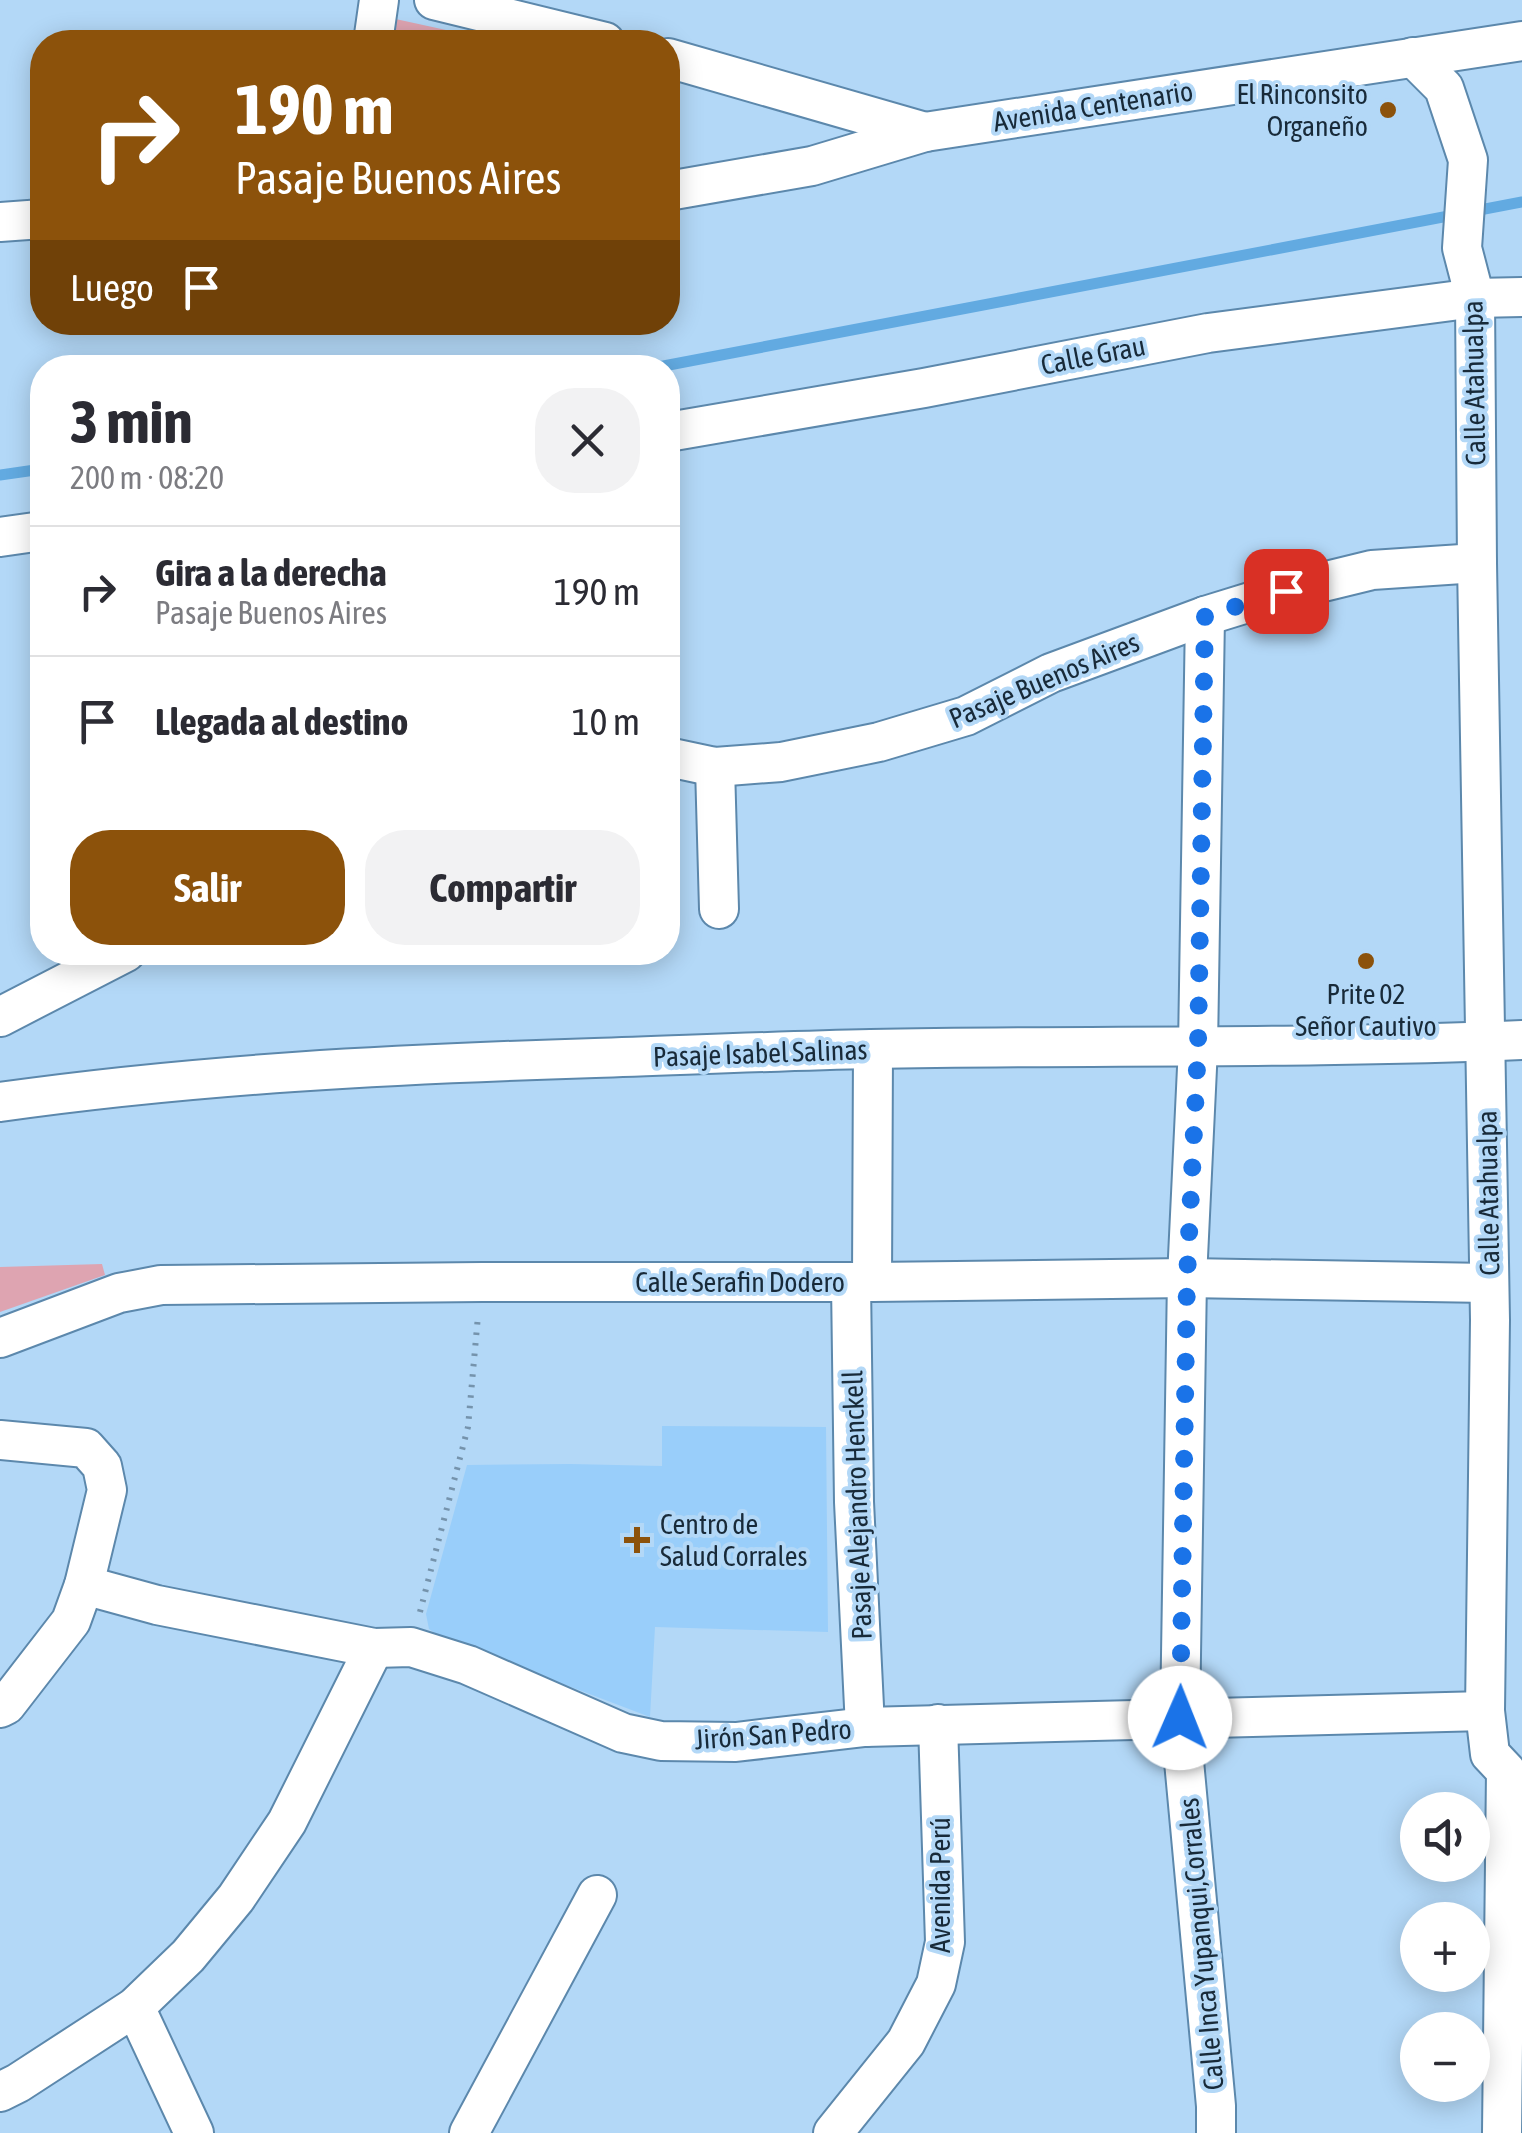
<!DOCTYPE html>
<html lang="es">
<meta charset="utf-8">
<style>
:root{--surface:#fff;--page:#f2f2f3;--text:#2b2b33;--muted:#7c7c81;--line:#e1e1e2;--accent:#8c520b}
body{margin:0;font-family:"Asap Condensed",sans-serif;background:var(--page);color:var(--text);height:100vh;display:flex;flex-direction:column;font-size:38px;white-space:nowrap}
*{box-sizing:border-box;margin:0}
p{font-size:32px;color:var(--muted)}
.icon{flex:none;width:55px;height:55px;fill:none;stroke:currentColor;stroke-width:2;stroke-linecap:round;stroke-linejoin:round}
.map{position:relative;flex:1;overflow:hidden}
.panel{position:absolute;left:30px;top:355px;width:650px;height:610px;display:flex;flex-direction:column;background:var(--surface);border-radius:40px;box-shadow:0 5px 25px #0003}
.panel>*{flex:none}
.hud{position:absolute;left:30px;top:30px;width:650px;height:305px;border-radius:40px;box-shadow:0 5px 25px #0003;background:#8c520b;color:#fff;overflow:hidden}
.buttons{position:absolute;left:1400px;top:1792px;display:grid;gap:20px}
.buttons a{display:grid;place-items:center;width:90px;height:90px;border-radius:50%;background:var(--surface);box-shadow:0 5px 25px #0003;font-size:50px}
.pin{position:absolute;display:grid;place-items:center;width:85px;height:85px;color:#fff;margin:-42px;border-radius:20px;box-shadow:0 5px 15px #0006}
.me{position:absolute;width:110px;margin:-55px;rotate:1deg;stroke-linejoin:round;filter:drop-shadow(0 0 8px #0008)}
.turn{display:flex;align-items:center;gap:35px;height:210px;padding:0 40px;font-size:45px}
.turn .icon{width:130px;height:130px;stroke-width:2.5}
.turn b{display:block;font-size:70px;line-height:85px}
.then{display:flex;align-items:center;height:95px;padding:0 40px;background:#0003;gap:20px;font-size:38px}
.round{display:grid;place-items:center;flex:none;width:105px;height:105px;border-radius:40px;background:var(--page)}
.headline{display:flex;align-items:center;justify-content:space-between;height:170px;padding:0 40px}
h1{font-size:60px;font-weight:700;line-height:75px}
.cta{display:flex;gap:20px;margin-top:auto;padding:20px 40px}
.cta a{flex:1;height:115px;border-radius:40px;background:var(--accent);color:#fff;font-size:40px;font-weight:700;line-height:115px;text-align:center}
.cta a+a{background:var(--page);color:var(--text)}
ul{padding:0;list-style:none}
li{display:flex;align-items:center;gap:30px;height:130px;padding:0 40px;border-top:2px solid var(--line)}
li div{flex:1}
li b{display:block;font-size:38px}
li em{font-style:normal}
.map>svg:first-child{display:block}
.built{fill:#99cefa}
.green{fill:#dea4b1}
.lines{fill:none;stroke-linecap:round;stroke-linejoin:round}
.stream{stroke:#62aae1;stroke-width:11}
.minor-casing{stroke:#5c88ac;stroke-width:42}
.path{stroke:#7593ac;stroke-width:6;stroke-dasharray:2.5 8;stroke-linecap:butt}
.minor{stroke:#fff;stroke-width:38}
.route{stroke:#1a73e8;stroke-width:18;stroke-dasharray:0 32.4}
.poi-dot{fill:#8c520b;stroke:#b3d8f7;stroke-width:4}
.labels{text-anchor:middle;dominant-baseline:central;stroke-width:8;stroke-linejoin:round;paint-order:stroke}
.poi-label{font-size:28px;fill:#182a39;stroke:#b3d8f7;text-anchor:end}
.street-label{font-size:28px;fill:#182a39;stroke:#b3d8f7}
</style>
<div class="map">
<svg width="1522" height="2133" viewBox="0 0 1522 2133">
<rect width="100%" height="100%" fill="#b3d8f7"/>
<polygon class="built" points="662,1426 826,1427 828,1632 655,1627 650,1717 442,1638 429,1629 426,1614 467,1465 570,1464 662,1466"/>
<g class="green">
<polygon points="391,18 501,42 388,42"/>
<polygon points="102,1264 105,1275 0,1312 0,1267"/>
</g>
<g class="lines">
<g class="stream">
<polyline points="653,368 1522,202"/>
<polyline points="0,475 42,469"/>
</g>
<defs>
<g id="minor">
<polyline points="434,0 605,42"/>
<polyline points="373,42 379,0"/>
<polyline points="1413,57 1444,88 1468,160 1462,248 1475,298 1477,563 1490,1320 1485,1711 1490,1754 1506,1771 1502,2133"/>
<polyline points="668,58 925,132"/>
<polyline points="668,191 812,166 925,132 1522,41"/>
<polyline points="0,222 42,219"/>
<polyline points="668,432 924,388 1208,333 1475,298 1522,297"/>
<polyline points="0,537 42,531"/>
<polyline points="1205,616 1198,1047 1187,1278 1180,1718 1216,2106 1216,2133"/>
<polyline points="668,757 715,767 781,762 879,742 966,716 1051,673 1205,616 1286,591 1372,570 1477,563"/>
<polyline points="715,767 719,909"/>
<polyline points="0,1017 126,952"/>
<path d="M0,1102c198,-28 396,-38 595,-44 92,-3 184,-7 276,-9 217,-4 434,0 651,-9"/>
<polyline points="872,1282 873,1049"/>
<polyline points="851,1283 854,1502 865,1727"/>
<polyline points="0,1338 119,1293 161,1285 482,1282 872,1282 1187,1278 1489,1283"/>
<polyline points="0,1440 86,1448 102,1466 107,1490 84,1585 71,1621 6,1705 0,1708"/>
<polyline points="84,1585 157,1605 374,1648 411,1647 468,1665 623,1733 661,1741 736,1742 865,1727 1485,1711"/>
<polyline points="135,2007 194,2133"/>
<polyline points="0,2092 18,2083 135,2007 188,1956 236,1898 287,1822 374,1648"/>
<polyline points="469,2133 597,1895"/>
<polyline points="833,2133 906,2042 936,1984 945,1942 938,1724"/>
</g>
</defs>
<use href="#minor" class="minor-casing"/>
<polyline class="path" points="420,1612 468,1427 478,1316"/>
<use href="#minor" class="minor"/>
</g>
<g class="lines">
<polyline class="route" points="1180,1718 1187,1278 1198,1047 1205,616 1286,591"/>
</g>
<g class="poi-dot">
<circle cx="1388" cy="110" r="10"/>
<circle cx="1366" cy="961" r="10"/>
<path d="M632 1525h10v10h10v10h-10v10h-10v-10h-10v-10h10z"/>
</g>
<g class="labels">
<g class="poi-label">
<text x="1368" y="94">El Rinconsito<tspan x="1368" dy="32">Organeño</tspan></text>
<text x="1366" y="994" text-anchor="middle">Prite 02<tspan x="1366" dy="32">Señor Cautivo</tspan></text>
<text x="660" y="1524" text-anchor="start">Centro de<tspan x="660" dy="32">Salud Corrales</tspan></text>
</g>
<g class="street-label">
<text transform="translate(1093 106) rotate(-9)">Avenida Centenario</text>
<text transform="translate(1093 355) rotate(-11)">Calle Grau</text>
<text transform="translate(1474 383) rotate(-91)">Calle Atahualpa</text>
<text transform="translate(1044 680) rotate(-23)">Pasaje Buenos Aires</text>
<text transform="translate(760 1053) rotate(-2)">Pasaje Isabel Salinas</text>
<text transform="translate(1488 1193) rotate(-91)">Calle Atahualpa</text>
<text x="740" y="1282">Calle Serafin Dodero</text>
<text transform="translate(857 1505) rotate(-92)">Pasaje Alejandro Henckell</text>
<text transform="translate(773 1734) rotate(-4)">Jirón San Pedro</text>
<text transform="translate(940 1885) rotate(-90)">Avenida Perú</text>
<text transform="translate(1201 1944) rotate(-95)">Calle Inca Yupanqui,Corrales</text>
</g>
</g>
</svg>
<div class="buttons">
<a><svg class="icon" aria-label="sound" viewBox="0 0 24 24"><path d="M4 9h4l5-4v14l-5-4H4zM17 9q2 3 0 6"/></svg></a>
<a>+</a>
<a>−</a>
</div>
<div class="pin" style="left:1286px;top:591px;background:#d93025"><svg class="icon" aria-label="arrive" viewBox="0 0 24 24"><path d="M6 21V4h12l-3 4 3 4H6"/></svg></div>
<svg class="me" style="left:1180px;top:1718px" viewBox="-20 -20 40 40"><circle r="19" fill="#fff"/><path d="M0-13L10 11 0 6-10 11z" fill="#1a73e8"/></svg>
<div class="hud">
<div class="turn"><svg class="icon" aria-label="right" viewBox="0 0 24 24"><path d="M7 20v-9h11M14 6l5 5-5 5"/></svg><div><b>190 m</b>Pasaje Buenos Aires</div></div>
<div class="then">Luego<svg class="icon" aria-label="arrive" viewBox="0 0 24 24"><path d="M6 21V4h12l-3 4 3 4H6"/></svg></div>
</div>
<section class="panel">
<div class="headline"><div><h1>3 min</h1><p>200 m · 08:20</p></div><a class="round"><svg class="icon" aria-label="close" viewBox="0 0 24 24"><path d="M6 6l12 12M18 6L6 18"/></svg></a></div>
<ul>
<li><svg class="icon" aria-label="right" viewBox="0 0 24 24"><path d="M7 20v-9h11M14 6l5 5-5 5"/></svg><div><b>Gira a la derecha</b><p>Pasaje Buenos Aires</p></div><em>190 m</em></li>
<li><svg class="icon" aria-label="arrive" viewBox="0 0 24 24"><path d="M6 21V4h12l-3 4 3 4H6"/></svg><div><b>Llegada al destino</b></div><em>10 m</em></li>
</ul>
<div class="cta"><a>Salir</a><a>Compartir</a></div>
</section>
</div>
